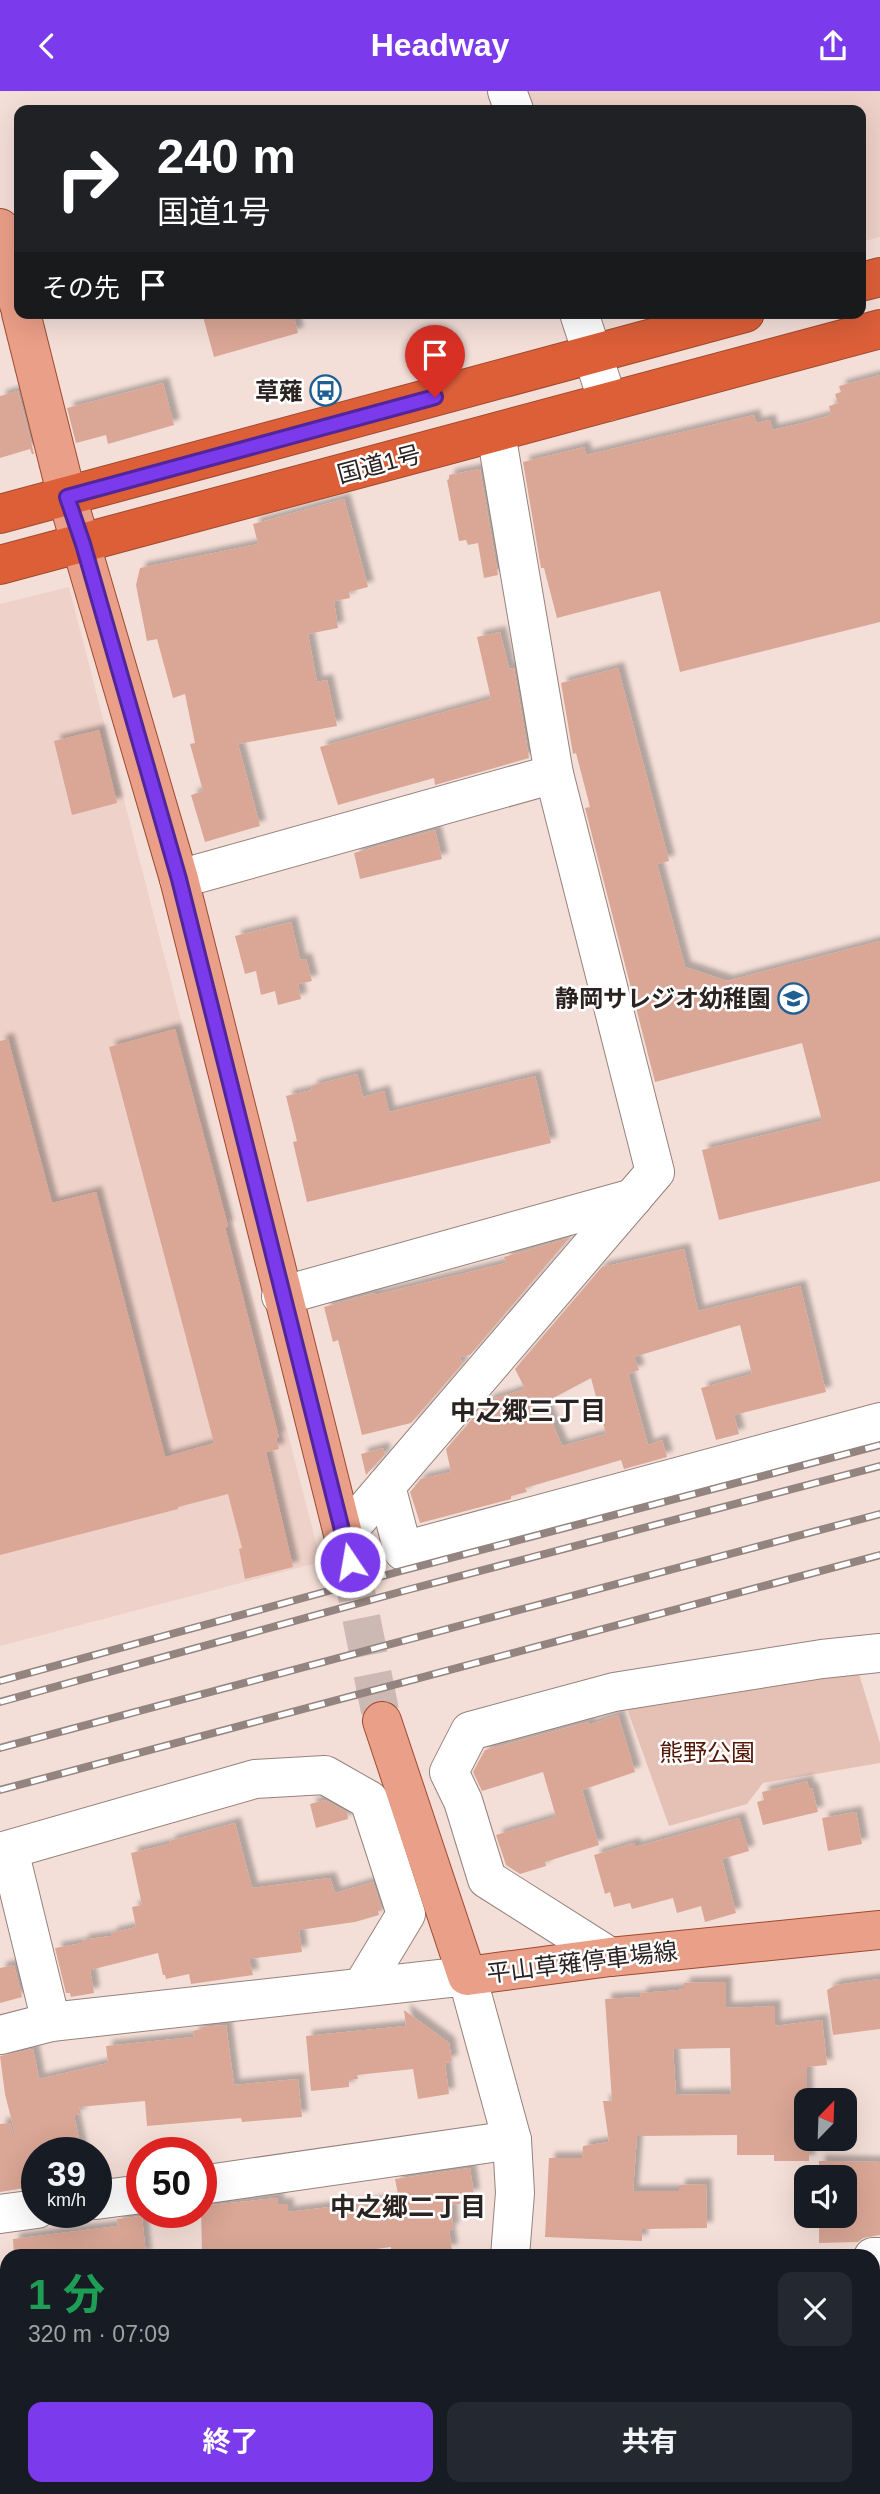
<!DOCTYPE html>
<html lang="ja">
<meta charset="utf-8">
<style>
:root{--surface:#171b24;--page:#242831;--text:#f1f3f6;--muted:#9ea1a6;--accent:#7c3aed}
body{margin:0;font-family:Helvetica,"Noto Sans JP",sans-serif;background:var(--page);color:var(--text);height:100vh;display:flex;flex-direction:column;font-size:26px;white-space:nowrap}
*{box-sizing:border-box;margin:0}
p{font-size:23px;color:var(--muted)}
.icon{flex:none;width:38px;height:38px;fill:none;stroke:currentColor;stroke-width:2;stroke-linecap:round;stroke-linejoin:round}
.map{position:relative;flex:1;overflow:hidden}
.details{position:absolute;left:0px;top:2158px;width:880px;height:247px;display:flex;flex-direction:column;background:var(--surface);border-radius:21px 21px 0 0;box-shadow:0 7px 28px #0002}
.details>*{flex:none}
.guide{position:absolute;left:14px;top:14px;width:852px;height:214px;border-radius:14px;box-shadow:0 7px 28px #0002;background:#202124;color:#fff;overflow:hidden}
.needle{width:46px;rotate:23deg}
.fabs{position:absolute;left:794px;top:1997px;display:grid;gap:14px}
.fabs a{display:grid;place-items:center;width:63px;height:63px;border-radius:14px;background:var(--surface);box-shadow:0 7px 28px #0002;font-size:35px}
.speed{position:absolute;left:21px;top:2046px;display:flex;gap:14px;font-size:35px;font-weight:700;text-align:center}
.speed>*{display:grid;place-content:center;width:91px;height:91px;border-radius:50%;background:var(--surface);box-shadow:0 7px 28px #0002;line-height:1}
.speed small{font-size:18px;font-weight:400}
.speed .limit{border:10px solid #d22;background:#fff;color:#111}
.pin{position:absolute;display:grid;place-items:center;width:60px;height:60px;color:#fff;margin:-72px -30px;border-radius:50% 50% 50% 0;rotate:-45deg;box-shadow:0 0 7px #0007}
.pin .icon{rotate:45deg}
.me{position:absolute;width:77px;margin:-38px;rotate:348deg;stroke-linejoin:round;filter:drop-shadow(0 0 5px #0008)}
.turn{display:flex;align-items:center;gap:24px;height:147px;padding:0 28px;font-size:32px}
.turn .icon{width:91px;height:91px;stroke-width:2.5}
.turn b{display:block;font-size:49px;line-height:60px}
.then{display:flex;align-items:center;height:66px;padding:0 28px;background:#0003;gap:14px;font-size:26px}
.round{display:grid;place-items:center;flex:none;width:74px;height:74px;border-radius:14px;background:var(--page)}
.summary{display:flex;align-items:center;justify-content:space-between;height:119px;padding:0 28px}
h1{font-size:42px;font-weight:700;line-height:52px;color:#1e9e55}
.cta{display:flex;gap:14px;margin-top:auto;padding:14px 28px}
.cta a{flex:1;height:80px;border-radius:14px;background:var(--accent);color:#fff;font-size:28px;font-weight:700;line-height:80px;text-align:center}
.cta a+a{background:var(--page);color:var(--text)}
header{display:flex;justify-content:space-between;align-items:center;height:91px;padding:0 28px;background:var(--accent);color:#fff;font-size:32px;font-weight:700}
.map>svg:first-child{display:block}
.built{fill:#eed1c8}
.green{fill:#e4c0b5}
.building{fill:#daa696;fill-rule:evenodd;filter:url(#shadow)}
.lines{fill:none;stroke-linecap:round;stroke-linejoin:round}
.major-tunnel{stroke:#ccb9b3;stroke-width:38;stroke-dasharray:38 19;stroke-linecap:butt}
.minor-casing{stroke:#96827c;stroke-width:40}
.major-casing{stroke:#9e4a30;stroke-width:40}
.highway-casing{stroke:#9e4a30;stroke-width:40}
.minor{stroke:#fff;stroke-width:38}
.major{stroke:#ea9f88;stroke-width:38}
.highway{stroke:#dc5f38;stroke-width:38}
.rail-casing{stroke:#93847f;stroke-width:8}
.rail{stroke:#fff;stroke-width:5;stroke-dasharray:16;stroke-linecap:butt}
.route-casing{stroke:#51269a;stroke-width:18}
.route{stroke:#7c3aed;stroke-width:12}
.labels{text-anchor:middle;dominant-baseline:central;stroke-width:5;stroke-linejoin:round;paint-order:stroke}
.poi-label{font-size:24px;font-weight:bold;fill:#2b2321;stroke:#fff;text-anchor:end}
.street-label{font-size:24px;fill:#2b2321;stroke:#fff}
.park-label{font-size:24px;fill:#531602;stroke:#fff}
.neighbourhood-label{font-size:26px;font-weight:bold;fill:#2b2321;stroke:#fff}
</style>
<header><svg class="icon" aria-label="back" viewBox="0 0 24 24"><path d="M15 5l-7 7 7 7"/></svg>Headway<svg class="icon" aria-label="share" viewBox="0 0 24 24"><path d="M12 15V3M7 8l5-5 5 5M5 13v7h14v-7"/></svg></header>
<div class="map">
<svg width="880" height="2403" viewBox="0 0 880 2403">
<defs>
<filter id="shadow"><feDropShadow dx="6" dy="-6" stdDeviation="2" flood-color="#0004"/></filter>
</defs>
<rect width="100%" height="100%" fill="#f4dfd8"/>
<g class="built">
<polygon points="522,0 880,0 880,146 861,151 861,19 528,19"/>
<polygon points="69,496 321,1471 0,1555 0,513"/>
</g>
<polygon class="green" points="856,1573 880,1652 880,1672 763,1692 747,1713 669,1735 625,1612"/>
<g class="building">
<polygon points="202,222 293,222 298,242 214,266"/>
<polygon points="880,284 880,531 680,581 660,500 557,527 544,477 541,477 523,371 584,356 586,364 754,324 756,332 770,329 772,339 803,332 831,324 829,315 838,312 835,303 841,301 839,295"/>
<polygon points="163,292 174,334 108,353 106,344 76,352 67,317"/>
<polygon points="18,300 34,363 32,363 30,358 0,367 0,305"/>
<polygon points="480,378 498,484 484,487 478,452 468,454 466,449 459,450 447,389 449,388 449,384"/>
<polygon points="344,408 368,496 349,501 350,507 334,510 338,537 308,543 317,591 327,589 337,635 238,653 260,735 205,751 191,704 203,700 190,653 195,652 185,603 173,607 157,548 147,550 136,494 140,477 258,453 253,433"/>
<polygon points="500,541 509,578 514,577 529,667 435,694 434,687 338,714 320,656 491,608 477,546"/>
<polygon points="618,577 669,770 657,773 685,876 727,890 880,850 880,1090 719,1129 702,1059 822,1030 802,952 655,991 585,717 590,716 576,662 573,663 561,592"/>
<polygon points="99,639 117,712 72,724 54,650"/>
<polygon points="435,739 442,768 360,788 354,762"/>
<polygon points="291,831 300,869 306,868 312,890 298,893 301,908 278,914 275,900 261,904 256,880 245,883 235,845"/>
<polygon points="175,938 228,1135 225,1136 279,1347 276,1347 279,1358 266,1361 293,1476 245,1488 239,1458 242,1457 228,1403 178,1416 178,1418 0,1464 0,950 8,948 52,1112 96,1101 165,1366 214,1352 109,956"/>
<polygon points="357,983 363,1006 384,1000 389,1021 535,985 551,1052 307,1111 293,1051 297,1050 286,1005 312,999 311,995"/>
<polygon points="569,1147 470,1264 460,1266 462,1273 411,1332 362,1344 338,1249 333,1251 324,1216 374,1202 375,1204 506,1172 504,1166"/>
<path d="M684,1158l14,62 102,-25 26,106 -92,23 5,19 -23,6 -15,-52 51,-14 -12,-49 -106,32 5,13 -11,4 20,71 14,-5 5,17 -43,12 -3,-9 -96,28 2,4 -16,4v3l-91,24 -10,-31 11,-13 30,-7 -5,-23 43,-49 36,-11 -10,-20 87,-102zM591,1287l15,56 -44,12 -18,-43z"/>
<polygon points="383,1357 385,1363 366,1384 361,1363"/>
<polygon points="618,1624 635,1681 582,1699 599,1754 545,1771 546,1775 520,1783 506,1774 496,1744 556,1726 543,1681 482,1700 473,1681 485,1659 588,1631 589,1634"/>
<polygon points="807,1690 809,1698 812,1697 818,1721 763,1734 757,1711 764,1709 762,1701"/>
<polygon points="325,1709 347,1721 348,1728 316,1737 310,1713"/>
<polygon points="856,1721 862,1753 828,1760 822,1727"/>
<polygon points="739,1727 749,1760 722,1768 736,1822 705,1831 701,1815 677,1822 673,1807 632,1818 630,1812 614,1816 610,1801 605,1803 594,1764 634,1752 635,1756"/>
<polygon points="235,1732 252,1797 330,1787 335,1802 373,1791 382,1819 378,1820 379,1824 355,1831 299,1839 302,1861 249,1868 253,1884 191,1893 189,1883 166,1888 165,1884 163,1884 158,1862 90,1879 94,1902 71,1906 70,1902 66,1902 55,1857 83,1852 82,1849 111,1845 111,1842 136,1836 132,1816 142,1814 131,1762 170,1753 169,1750"/>
<polygon points="14,1874 22,1906 0,1912 0,1877"/>
<polygon points="880,1888 880,1938 833,1944 827,1899 836,1894"/>
<path d="M726,1891v26l49,-2v20l47,-6 5,45 -20,2v72h2v22h-35v-6h-37v-20l-100,1 -4,55h46v-6l27,-1 1,44 -65,1v12l-97,-4 4,-79h33l1,-12 26,-4 -6,-41h9l-7,-102 36,-2 -1,-4 40,-3 -1,-2h5v-5zM730,1957l1,46 -55,1 -3,-46z"/>
<polygon points="404,1919 449,1952 452,1970 445,1972 449,2003 418,2008 413,1978 357,1984 358,1988 349,1989 349,1996 311,2000 306,1945 406,1935"/>
<polygon points="226,1934 234,1994 298,1988 302,2026 242,2031 241,2027 147,2035 145,2010 79,2016 81,2023 74,2024 82,2062 37,2062 37,2095 0,2101 0,2033 10,2032 13,2043 15,2043 5,2003 0,1965 33,1958 39,1988 108,1972 106,1955 194,1946 193,1940 202,1938 201,1936"/>
<polygon points="819,2070 880,2071 880,2144 863,2147 858,2151 819,2152 819,2124 845,2124 845,2086 819,2086"/>
<polygon points="470,2077 474,2104 462,2106 460,2113 451,2114 453,2138 449,2139 452,2159 435,2161 435,2165 398,2165 398,2160 391,2160 391,2156 325,2165 235,2165 235,2162 202,2164 201,2115 278,2107 278,2113 288,2113 288,2121 399,2108 395,2088"/>
<polygon points="142,2125 146,2165 14,2165 13,2148 118,2135 117,2128"/>
</g>
<g class="lines">
<polyline class="major-tunnel" points="350,1471 382,1630"/>
<defs>
<g id="minor">
<polyline points="507,0 514,19"/>
<polyline points="579,222 608,311"/>
<polyline points="179,788 554,683"/>
<polyline points="281,1205 633,1107"/>
<polyline points="386,1395 403,1460 880,1331"/>
<polyline points="344,1444 655,1081 554,683 496,342"/>
<polyline points="9,1759 51,1931"/>
<polyline points="0,1761 255,1688 325,1684 369,1709 406,1823 362,1896"/>
<polyline points="610,1866 487,1788 463,1710 449,1681 470,1640 614,1601 822,1568 880,1562"/>
<polyline points="0,1944 51,1931 467,1885 512,2049 515,2102 510,2165"/>
<polyline points="201,2094 512,2049"/>
<polyline points="96,2109 142,2103"/>
<polyline points="0,2123 37,2118"/>
<polyline points="873,2166 880,2166"/>
<polyline points="0,2306 7,2305"/>
<polyline points="257,2398 258,2403"/>
<polyline points="512,2398 512,2403"/>
<polyline points="735,2398 735,2403"/>
</g>
<g id="major">
<polyline points="0,137 19,214"/>
<polyline points="21,222 67,406 179,788 350,1471"/>
<polyline points="382,1630 467,1885 610,1866 880,1839"/>
</g>
<g id="highway">
<polyline points="861,191 880,186"/>
<polyline points="0,423 745,222"/>
<polyline points="0,474 880,238"/>
</g>
</defs>
<use href="#minor" class="minor-casing"/>
<use href="#major" class="major-casing"/>
<use href="#highway" class="highway-casing"/>
<use href="#minor" class="minor"/>
<use href="#major" class="major"/>
<use href="#highway" class="highway"/>
<defs>
<g id="rail">
<polyline points="0,1590 401,1480 880,1354"/>
<polyline points="0,1611 407,1499 880,1375"/>
<polyline points="0,1657 880,1423"/>
<polyline points="0,1699 880,1464"/>
</g>
</defs>
<use href="#rail" class="rail-casing"/>
<use href="#rail" class="rail"/>
</g>
<g class="lines">
<defs>
<polyline id="route" points="350,1471 179,788 83,453 67,406 435,306"/>
</defs>
<use href="#route" class="route-casing"/>
<use href="#route" class="route"/>
</g>
<defs>
<symbol id="bus-ring" viewBox="-11 -11 22 22"><circle r="9.5" fill="#fff" stroke="#1d5e93" stroke-width="1.5"/><path d="M-5-6H5V4H4V6H2V4H-2V6H-4V4H-5ZM-3.5-4V0h7V-4ZM-3.5 1.2v1.5H-2V1.2ZM2 1.2v1.5H3.5V1.2Z" fill="#1d5e93"/></symbol>
<symbol id="school-ring" viewBox="-11 -11 22 22"><circle r="9.5" fill="#fff" stroke="#1d5e93" stroke-width="1.5"/><path d="M0-5L7-2L0 1L-7-2ZM-4 1L0 2.5L4 1V4Q0 6-4 4Z" fill="#1d5e93"/></symbol>
</defs>
<g fill-rule="evenodd">
<use href="#bus-ring" x="308" y="282" width="35" height="35"/>
<use href="#school-ring" x="776" y="890" width="35" height="35"/>
</g>
<g class="labels">
<g class="poi-label">
<text x="303" y="300">草薙</text>
<text x="771" y="907">静岡サレジオ幼稚園</text>
</g>
<g class="street-label">
<text transform="translate(379 373) rotate(-15)">国道1号</text>
<text transform="translate(582 1871) rotate(-7)">平山草薙停車場線</text>
</g>
<g class="park-label">
<text x="707" y="1661">熊野公園</text>
</g>
<g class="neighbourhood-label">
<text x="528" y="1320">中之郷三丁目</text>
<text x="408" y="2116">中之郷二丁目</text>
</g>
</g>
</svg>
<div class="fabs">
<a><svg class="needle" viewBox="-14 -14 28 28"><path d="M0-13l5 13h-10z" fill="#e53935"/><path d="M0 13l5-13h-10z" fill="#9ea1a6"/></svg></a>
<a><svg class="icon" aria-label="sound" viewBox="0 0 24 24"><path d="M4 9h4l5-4v14l-5-4H4zM17 9q2 3 0 6"/></svg></a>
</div>
<div class="speed"><div>39<small>km/h</small></div><div class="limit">50</div></div>
<div class="pin" style="left:435px;top:306px;background:#d93025"><svg class="icon" aria-label="arrive" viewBox="0 0 24 24"><path d="M6 21V4h12l-3 4 3 4H6"/></svg></div>
<svg class="me" style="left:350px;top:1471px" viewBox="-20 -20 40 40"><circle r="17" fill="#7c3aed" stroke="#fff" stroke-width="3"/><path d="M0-11L8 9 0 5-8 9z" fill="#fff"/></svg>
<div class="guide">
<div class="turn"><svg class="icon" aria-label="right" viewBox="0 0 24 24"><path d="M7 20v-9h11M14 6l5 5-5 5"/></svg><div><b>240 m</b>国道1号</div></div>
<div class="then">その先<svg class="icon" aria-label="arrive" viewBox="0 0 24 24"><path d="M6 21V4h12l-3 4 3 4H6"/></svg></div>
</div>
<section class="details">
<div class="summary"><div><h1>1 分</h1><p>320 m · 07:09</p></div><a class="round"><svg class="icon" aria-label="close" viewBox="0 0 24 24"><path d="M6 6l12 12M18 6L6 18"/></svg></a></div>
<div class="cta"><a>終了</a><a>共有</a></div>
</section>
</div>
